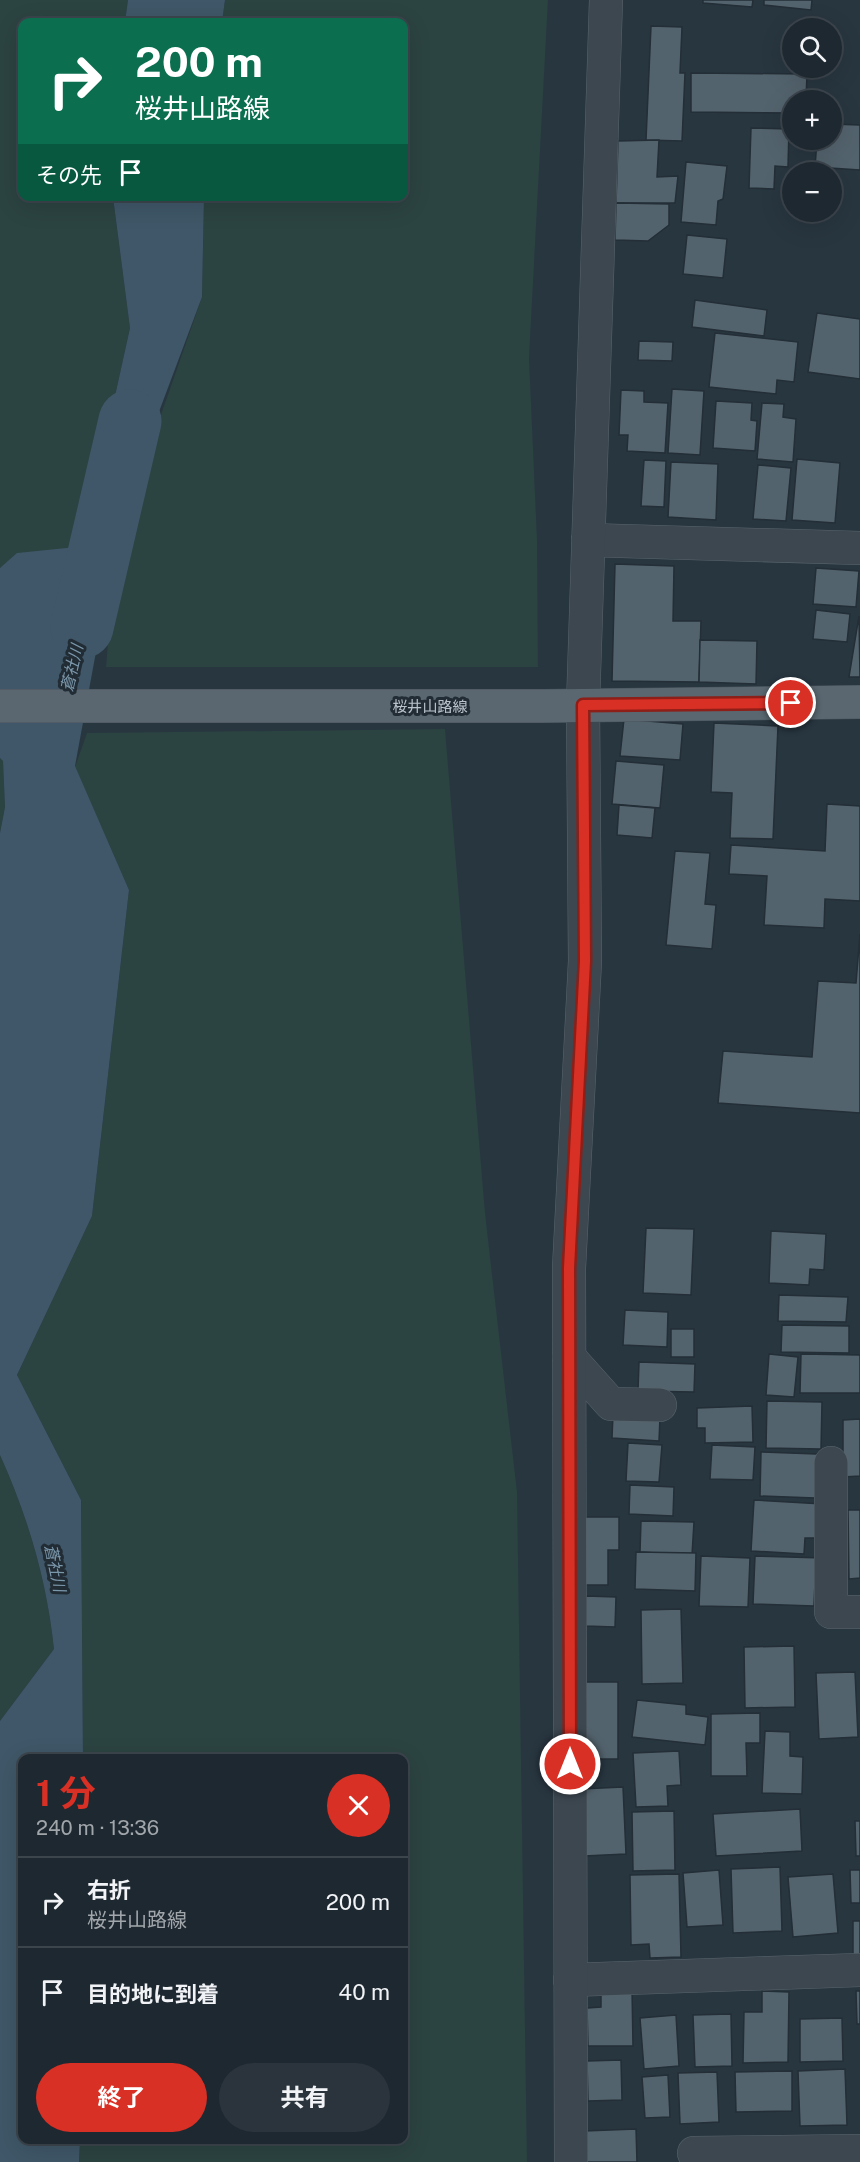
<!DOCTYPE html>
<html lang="ja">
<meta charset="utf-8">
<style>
:root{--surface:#1e2830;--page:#2b343c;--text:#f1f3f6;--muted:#a1a6ab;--line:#3c444c;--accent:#d93025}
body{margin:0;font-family:"Public Sans","Noto Sans JP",sans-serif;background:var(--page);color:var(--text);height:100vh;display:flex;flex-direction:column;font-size:22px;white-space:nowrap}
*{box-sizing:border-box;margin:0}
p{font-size:20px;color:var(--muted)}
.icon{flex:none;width:33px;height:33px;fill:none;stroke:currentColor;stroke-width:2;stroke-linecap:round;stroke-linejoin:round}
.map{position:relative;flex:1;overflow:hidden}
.drawer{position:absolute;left:18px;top:1754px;width:390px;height:390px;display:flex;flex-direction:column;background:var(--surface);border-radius:12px;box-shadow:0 6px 24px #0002,0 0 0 2px var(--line)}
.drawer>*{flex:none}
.guide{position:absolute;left:18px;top:18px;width:390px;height:183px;border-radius:12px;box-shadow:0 6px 24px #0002,0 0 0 2px var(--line);background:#0b6e4f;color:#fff;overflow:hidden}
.buttons{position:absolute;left:782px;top:18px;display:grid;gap:12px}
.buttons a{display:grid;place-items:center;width:60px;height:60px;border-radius:50%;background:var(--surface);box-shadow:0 6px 24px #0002,0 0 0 2px var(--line);font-size:30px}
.pin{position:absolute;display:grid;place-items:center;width:51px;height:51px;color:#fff;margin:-26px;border:3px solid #fff;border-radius:50%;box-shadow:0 2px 6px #0007}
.me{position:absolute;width:66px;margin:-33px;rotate:0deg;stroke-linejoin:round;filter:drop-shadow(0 0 4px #0008)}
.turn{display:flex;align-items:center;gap:21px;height:126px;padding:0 18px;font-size:27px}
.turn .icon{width:78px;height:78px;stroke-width:2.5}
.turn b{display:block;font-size:42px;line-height:51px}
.then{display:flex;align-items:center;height:57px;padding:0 18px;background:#0003;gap:12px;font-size:22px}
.round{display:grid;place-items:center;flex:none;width:63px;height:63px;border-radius:32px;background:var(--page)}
.overview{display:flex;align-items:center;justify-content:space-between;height:102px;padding:0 18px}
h1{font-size:36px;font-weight:700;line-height:45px;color:var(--accent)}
.button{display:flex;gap:12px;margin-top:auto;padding:12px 18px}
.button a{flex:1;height:69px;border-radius:36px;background:var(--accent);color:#fff;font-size:24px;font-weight:700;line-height:69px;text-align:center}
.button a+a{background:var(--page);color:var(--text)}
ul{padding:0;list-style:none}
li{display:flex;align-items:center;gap:18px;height:90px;padding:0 18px;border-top:2px solid var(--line)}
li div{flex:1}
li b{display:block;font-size:22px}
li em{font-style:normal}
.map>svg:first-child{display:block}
.green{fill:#2b4341}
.water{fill:#3f5768}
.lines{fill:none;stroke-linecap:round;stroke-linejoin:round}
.river{stroke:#3f5768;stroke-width:63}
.building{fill:#53636d;stroke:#232e37;stroke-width:1.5}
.minor-casing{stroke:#5a656d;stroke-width:34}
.major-casing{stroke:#49535c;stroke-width:34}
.minor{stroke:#3c4750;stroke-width:33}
.major{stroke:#5a6770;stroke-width:33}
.route-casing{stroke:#8d1f18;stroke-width:15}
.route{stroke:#d93025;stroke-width:10}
.labels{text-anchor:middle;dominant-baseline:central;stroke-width:6;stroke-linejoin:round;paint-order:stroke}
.street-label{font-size:15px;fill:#b9c2ca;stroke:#212c35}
.water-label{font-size:16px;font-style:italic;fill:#7b97aa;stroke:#212c35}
</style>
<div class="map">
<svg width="860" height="2162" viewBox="0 0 860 2162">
<rect width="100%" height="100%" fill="#283640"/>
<g class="green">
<polygon points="0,0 128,0 125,22 22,22 22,196 113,197 130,328 102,455 117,541 202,297 204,197 404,196 404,22 222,22 225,0 548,0 529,358 537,539 538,667 106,667 116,543 0,568"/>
<polygon points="445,729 485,1213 517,1492 527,2162 79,2162 80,2139 404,2139 404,1758 83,1758 81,1500 17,1375 92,1216 129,890 75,767 87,733"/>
<polygon points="0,758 3,761 5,807 0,833"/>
<path d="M0,1455c28,62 47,126 54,194l-54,72z"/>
</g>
<g class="water">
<polygon points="128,0 225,0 222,22 125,22"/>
<path d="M113,197h91l-2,100 -42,112 -44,134 -41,223 54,124 -37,326 -75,159 64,125 2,258h-61v381h58l-1,23h-79v-441l54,-72c-7,-68 -26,-132 -54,-194v-622l5,-26 -2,-46 -3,-3v-190l17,-15 99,-10 -14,-88 28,-127z"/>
</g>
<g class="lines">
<polyline class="river" points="82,627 130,421"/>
</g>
<g class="building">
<polygon points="703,0 753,0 752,7 703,3"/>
<polygon points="764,0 812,0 811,10 764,5"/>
<polygon points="651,26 682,27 680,73 685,73 682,141 646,140"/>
<polygon points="691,73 807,74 806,100 792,100 792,113 691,112"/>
<polygon points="831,124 860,125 860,170 815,167 817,140 831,140"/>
<polygon points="751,128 789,129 788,167 775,166 774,189 749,188"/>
<polygon points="659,140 657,177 678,176 675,203 616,203 618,141"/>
<polygon points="686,162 727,166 723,199 718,201 716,225 681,222"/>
<polygon points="616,203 669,204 669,225 648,241 615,240"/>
<polygon points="687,235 727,239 723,278 683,274"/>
<polygon points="695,300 767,310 764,336 692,327"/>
<polygon points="817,313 860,319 860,379 808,372"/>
<polygon points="715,333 798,342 794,382 777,380 776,394 709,387"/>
<polygon points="639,341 673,342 672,361 638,360"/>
<polygon points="672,389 704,391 700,455 668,453"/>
<polygon points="621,390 644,391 644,402 668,403 665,453 627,451 628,435 619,435"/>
<polygon points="716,401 752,403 751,420 757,421 755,451 713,448"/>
<polygon points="762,403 784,404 783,417 796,419 793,462 757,459"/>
<polygon points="797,459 840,463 835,523 792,520"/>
<polygon points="644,460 666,461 664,507 641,506"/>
<polygon points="671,462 718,464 716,520 668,517"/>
<polygon points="758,465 791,468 786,521 753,519"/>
<polygon points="615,564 674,566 673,621 701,621 699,682 612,681"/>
<polygon points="816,568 859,571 856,607 813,604"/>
<polygon points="816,610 850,614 847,642 813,639"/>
<polygon points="859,616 860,677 849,677"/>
<polygon points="700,640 757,641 756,684 699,682"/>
<polygon points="624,719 683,724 680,760 620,756"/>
<polygon points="714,723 778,726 773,839 730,838 732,793 711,792"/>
<polygon points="616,761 664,765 660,808 612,804"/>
<polygon points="827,804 860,806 860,901 825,899 824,928 764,925 767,876 729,874 731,845 825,851"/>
<polygon points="619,805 655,808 652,838 617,835"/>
<polygon points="675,851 710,853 705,904 716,905 712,949 666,945"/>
<polygon points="860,934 860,1113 718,1103 723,1051 812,1057 818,981 856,983"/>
<polygon points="646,1228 694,1229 691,1295 643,1293"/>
<polygon points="771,1231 826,1234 824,1270 810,1269 809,1285 769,1283"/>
<polygon points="779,1295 848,1297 846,1322 778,1321"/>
<polygon points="625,1310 668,1312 667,1347 623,1345"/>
<polygon points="782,1325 849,1326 849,1353 781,1352"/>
<rect x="671" y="1329" width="23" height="28"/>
<polygon points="769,1354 798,1357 794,1397 766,1395"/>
<polygon points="801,1354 860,1355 860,1393 800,1393"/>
<polygon points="639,1362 695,1364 694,1392 638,1391"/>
<polygon points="767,1401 822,1402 821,1449 766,1448"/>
<polygon points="752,1406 753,1442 705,1443 705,1428 697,1428 697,1408"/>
<polygon points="613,1415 660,1417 659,1441 612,1438"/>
<polygon points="860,1419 860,1476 843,1477 843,1420"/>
<polygon points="628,1443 662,1445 659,1482 626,1481"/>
<polygon points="712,1445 755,1447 753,1480 710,1479"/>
<polygon points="761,1452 817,1454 815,1498 760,1496"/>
<polygon points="630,1485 674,1487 673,1516 629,1514"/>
<polygon points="754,1500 823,1504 821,1538 805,1538 804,1554 751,1551"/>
<polygon points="848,1510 860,1510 860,1578 849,1579"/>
<polygon points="582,1517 619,1517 619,1550 608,1550 608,1585 583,1585"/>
<polygon points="641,1521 694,1522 692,1555 640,1552"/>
<polygon points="636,1552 696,1553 695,1591 635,1589"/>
<polygon points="701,1556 750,1558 748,1607 699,1606"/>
<polygon points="755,1556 823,1558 815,1582 814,1606 753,1604"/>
<polygon points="586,1596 616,1597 615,1627 586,1626"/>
<polygon points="681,1609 683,1683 642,1684 641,1610"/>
<polygon points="794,1646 795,1707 745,1708 744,1647"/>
<polygon points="855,1672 858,1737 819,1739 816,1673"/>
<rect x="579" y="1682" width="39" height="77"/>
<polygon points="637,1700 686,1705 686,1714 708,1717 705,1745 632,1737"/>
<polygon points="760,1713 760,1743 746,1743 747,1776 711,1776 711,1714"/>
<polygon points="765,1731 790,1732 790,1756 803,1757 802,1794 762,1793"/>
<polygon points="679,1751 681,1785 667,1786 668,1806 636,1807 633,1753"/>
<polygon points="623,1787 626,1854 584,1856 581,1789"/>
<polygon points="800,1809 802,1851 716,1856 713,1814"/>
<polygon points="674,1811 675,1870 633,1871 632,1812"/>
<polygon points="855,1821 860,1821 860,1856 856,1856"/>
<polygon points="780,1867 782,1931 733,1933 731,1869"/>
<polygon points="719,1870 723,1925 687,1927 683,1873"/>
<polygon points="850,1870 860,1870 860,1903 851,1903"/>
<polygon points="679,1874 681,1957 650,1958 649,1944 631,1945 630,1875"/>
<polygon points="833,1874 838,1933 793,1937 788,1877"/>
<rect x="853" y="1921" width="7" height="35"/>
<polygon points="632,1989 633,2046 588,2046 587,2008 601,2007 601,1990"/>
<polygon points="762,1991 789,1992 788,2062 743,2063 744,2012 762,2012"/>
<polygon points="856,1991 860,1991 860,2024 857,2024"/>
<polygon points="731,2014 732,2066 695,2067 693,2015"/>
<polygon points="676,2015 679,2066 644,2069 640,2018"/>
<polygon points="842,2018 843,2061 800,2062 800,2019"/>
<polygon points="621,2060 622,2100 588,2101 587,2061"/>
<polygon points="845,2069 847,2125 800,2126 798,2071"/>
<polygon points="792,2071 792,2111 736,2112 735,2072"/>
<polygon points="717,2072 719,2122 680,2124 678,2073"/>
<polygon points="668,2075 670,2117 645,2118 642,2077"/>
<polygon points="636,2129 637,2162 585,2162 584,2131"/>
</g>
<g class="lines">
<defs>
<g id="minor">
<polyline points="588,540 860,548"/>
<polyline points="569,1357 611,1404 660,1405"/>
<polyline points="831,1463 831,1612 860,1612"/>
<polyline points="570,1980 860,1970"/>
<polyline points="694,2153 860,2151"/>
<polyline points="571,2162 569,1268 585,961 583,705 606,0"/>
</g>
<polyline id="major" points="0,706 542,706 860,702"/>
</defs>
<use href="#minor" class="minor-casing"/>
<use href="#major" class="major-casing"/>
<use href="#minor" class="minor"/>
<use href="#major" class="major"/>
</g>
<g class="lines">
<defs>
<polyline id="route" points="570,1764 569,1268 585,961 583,705 791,703"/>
</defs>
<use href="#route" class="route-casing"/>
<use href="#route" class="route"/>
</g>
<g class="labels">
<g class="street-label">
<text x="430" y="706">桜井山路線</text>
</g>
<g class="water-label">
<text transform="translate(72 668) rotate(-77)">蒼社川</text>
<text transform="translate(55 1568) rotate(78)">蒼社川</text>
</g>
</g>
</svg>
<div class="buttons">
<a><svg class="icon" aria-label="search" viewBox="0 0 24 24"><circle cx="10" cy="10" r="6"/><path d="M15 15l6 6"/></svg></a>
<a>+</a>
<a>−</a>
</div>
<div class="pin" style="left:791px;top:703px;background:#d93025"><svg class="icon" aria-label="arrive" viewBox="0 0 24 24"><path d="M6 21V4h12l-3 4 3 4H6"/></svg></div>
<svg class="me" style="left:570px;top:1764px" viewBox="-20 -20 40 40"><circle r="17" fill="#d93025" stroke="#fff" stroke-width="3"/><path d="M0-11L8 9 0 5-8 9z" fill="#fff"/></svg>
<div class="guide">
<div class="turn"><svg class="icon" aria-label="right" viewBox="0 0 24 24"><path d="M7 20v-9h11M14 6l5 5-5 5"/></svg><div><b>200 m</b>桜井山路線</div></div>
<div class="then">その先<svg class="icon" aria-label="arrive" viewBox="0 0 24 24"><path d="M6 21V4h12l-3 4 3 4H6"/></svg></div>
</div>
<section class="drawer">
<div class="overview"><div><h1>1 分</h1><p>240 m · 13:36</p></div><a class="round" style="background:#d93025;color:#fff"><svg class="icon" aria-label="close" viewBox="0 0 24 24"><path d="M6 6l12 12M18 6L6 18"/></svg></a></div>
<ul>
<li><svg class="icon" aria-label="right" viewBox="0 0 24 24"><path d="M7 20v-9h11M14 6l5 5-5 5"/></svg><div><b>右折</b><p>桜井山路線</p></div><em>200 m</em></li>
<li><svg class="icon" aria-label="arrive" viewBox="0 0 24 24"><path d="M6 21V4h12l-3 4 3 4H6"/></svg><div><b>目的地に到着</b></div><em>40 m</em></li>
</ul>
<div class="button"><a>終了</a><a>共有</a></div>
</section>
</div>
